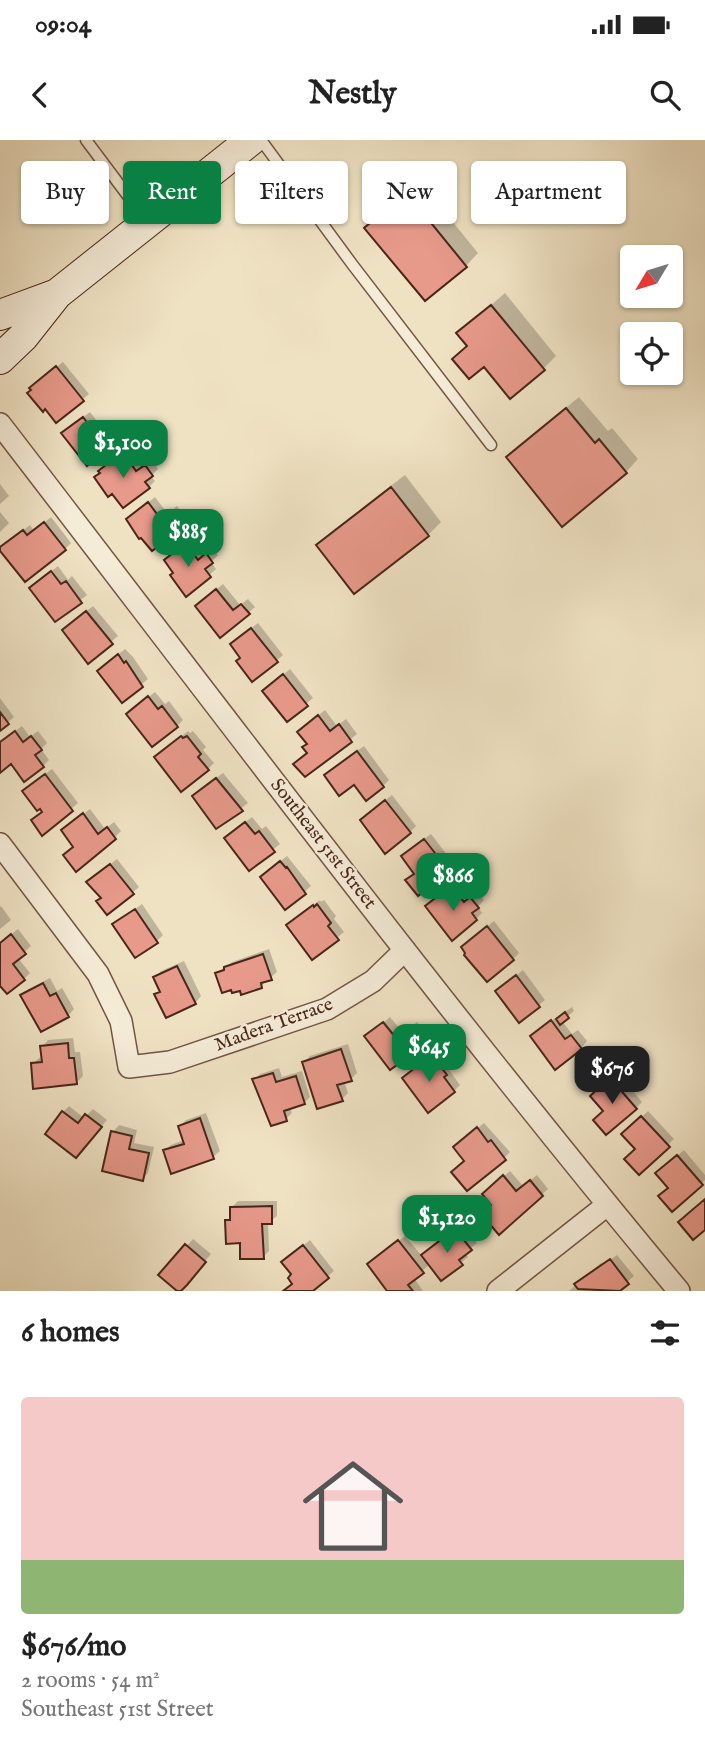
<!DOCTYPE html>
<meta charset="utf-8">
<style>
body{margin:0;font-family:"IM FELL English",serif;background:#f2f2f2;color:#222;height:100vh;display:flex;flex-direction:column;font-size:26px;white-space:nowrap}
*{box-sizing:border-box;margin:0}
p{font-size:23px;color:#767676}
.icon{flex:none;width:38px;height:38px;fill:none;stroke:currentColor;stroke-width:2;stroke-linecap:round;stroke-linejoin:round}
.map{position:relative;height:1151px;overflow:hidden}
.side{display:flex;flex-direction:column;background:#fff;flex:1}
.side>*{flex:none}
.guide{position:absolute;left:21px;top:21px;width:663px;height:63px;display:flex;gap:14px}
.needle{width:46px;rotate:232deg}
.buttons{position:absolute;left:620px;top:105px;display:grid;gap:14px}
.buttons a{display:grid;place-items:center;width:63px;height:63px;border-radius:7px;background:#fff;box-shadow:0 2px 5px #0004;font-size:35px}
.price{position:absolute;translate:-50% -60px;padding:0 16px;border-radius:14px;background:#0b8043;color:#fff;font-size:23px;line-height:46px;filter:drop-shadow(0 2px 4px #0008)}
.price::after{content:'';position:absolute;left:50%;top:42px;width:21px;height:16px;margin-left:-10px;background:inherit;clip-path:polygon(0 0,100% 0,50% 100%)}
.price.on{background:#222;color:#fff}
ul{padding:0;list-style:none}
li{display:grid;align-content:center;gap:14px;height:371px;padding:0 21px}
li+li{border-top:2px solid #e0e0e0}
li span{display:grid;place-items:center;height:217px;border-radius:7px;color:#555}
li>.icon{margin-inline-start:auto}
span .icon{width:126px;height:126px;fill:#fffc;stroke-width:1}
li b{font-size:30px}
h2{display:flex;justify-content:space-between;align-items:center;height:84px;padding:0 21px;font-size:30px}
.tag{padding:0 24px;border-radius:7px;background:#fff;box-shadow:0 2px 5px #0004;font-size:24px;line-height:63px}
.tag.on{background:#0b8043;color:#fff}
.status{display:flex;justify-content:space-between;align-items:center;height:49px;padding:0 35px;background:#fff;direction:ltr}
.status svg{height:19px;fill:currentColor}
header{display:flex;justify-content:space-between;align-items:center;height:91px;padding:0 21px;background:#fff;font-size:32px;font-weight:700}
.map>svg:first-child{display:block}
.shadow{fill:#0003}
.building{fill:#e7998a;stroke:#4a2619;stroke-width:2}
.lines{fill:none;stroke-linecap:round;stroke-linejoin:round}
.lane-casing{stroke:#735544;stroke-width:13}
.street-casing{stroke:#735544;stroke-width:24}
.secondary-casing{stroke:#4a2619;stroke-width:32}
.lane{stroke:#f5ecd8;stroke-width:10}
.street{stroke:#f5ecd8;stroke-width:21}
.secondary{stroke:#f5ecd8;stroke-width:30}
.labels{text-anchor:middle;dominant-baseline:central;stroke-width:5;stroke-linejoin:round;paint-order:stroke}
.street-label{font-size:19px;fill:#4a2619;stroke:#f5ecd8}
</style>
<div class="status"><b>09:04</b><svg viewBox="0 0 49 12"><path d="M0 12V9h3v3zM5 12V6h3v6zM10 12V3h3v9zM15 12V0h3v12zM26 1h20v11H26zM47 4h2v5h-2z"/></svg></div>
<header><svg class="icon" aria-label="back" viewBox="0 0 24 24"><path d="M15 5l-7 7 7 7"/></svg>Nestly<svg class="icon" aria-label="search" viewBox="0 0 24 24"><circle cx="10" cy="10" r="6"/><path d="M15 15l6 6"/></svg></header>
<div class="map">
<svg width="705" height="1151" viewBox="0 0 705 1151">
<rect width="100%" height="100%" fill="#efe2c3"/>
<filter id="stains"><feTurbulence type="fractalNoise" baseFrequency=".00286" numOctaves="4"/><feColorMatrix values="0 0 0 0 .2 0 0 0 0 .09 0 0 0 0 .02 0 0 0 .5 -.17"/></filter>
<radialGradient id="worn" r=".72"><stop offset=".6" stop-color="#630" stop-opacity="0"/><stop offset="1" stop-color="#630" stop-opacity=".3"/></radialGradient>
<path class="shadow" d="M422,40L432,52L430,54L478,113L466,126L366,88Z
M505,153L556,216L543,229L469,205L459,193Z
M63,222L89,254L82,260L37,242Z
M579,257L608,291L612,288L638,319L626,332L508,317Z
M90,272L113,302L87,324L70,287Z
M130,308L143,326L152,320L158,329L151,336L155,341L149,347L101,332L107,325Z
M405,335L441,382L428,395L354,452L318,405L331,392Z
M0,344L9,356L0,364Z
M155,357L167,373L177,366L188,380L182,386L135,373Z
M0,372L9,383L0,392Z
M51,377L71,403L65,409L7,403L30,385L34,391Z
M192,398L205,415L213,408L218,415L211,422L216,429L187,455L166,420Z
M58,426L68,440L72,436L87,455L56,479L38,442Z
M223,444L240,465L248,459L255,467L221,496L203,460Z
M93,466L118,496L88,521L70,484Z
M258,483L283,515L276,521L242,517L238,498Z
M125,509L133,517L148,539L122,561L105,525Z
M290,529L313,558L287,580L271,545Z
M155,552L165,564L169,561L183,580L177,586L134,568Z
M0,558L14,577L0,589Z
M325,570L337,586L346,579L357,594L319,626L309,613L305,586Z
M22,586L30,597L38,591L47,603L41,609L49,620L43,626L11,622L0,631V603Z
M188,591L190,593L193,591L206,607L203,610L214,623L208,629L163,611Z
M364,606L389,640L383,646L332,629Z
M52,629L78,663L71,669L33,680L43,671L30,645Z
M223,633L248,663L217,687L200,650Z
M392,655L416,686L410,692L368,674Z
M90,669L105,689L114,682L121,691L113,699L75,706L69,685Z
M252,677L262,689L266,686L280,704L249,729L232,692Z
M431,694L454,724L448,730L416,733L409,710Z
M287,716L311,746L285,768L268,731Z
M117,719L139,747L132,753L103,757L95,736Z
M458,741L471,758L477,752L484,760L478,767L482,773L476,779L434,760Z
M320,760L321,762L324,760L336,776L334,779L344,792L312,818L294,779Z
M142,764L163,795L157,801L115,784Z
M1,766L11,780L0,789V767Z
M494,781L519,813L513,819L469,801Z
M18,789L31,806L18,818L30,833L24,839L0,843V804Z
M269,809L277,832L261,846L241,848L217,833L232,822Z
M184,821L201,856L195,863L157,854L161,850L155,838L161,831Z
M523,830L545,860L520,881L497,851Z
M50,838L57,851L62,848L74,869L68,876L23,855L29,849Z
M572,867L574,871L562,881L572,894L578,890L587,901L581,908L538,890Z
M390,877L403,893L417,882L429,898L423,904L366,897Z
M73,898L75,912H80L83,936L77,942L33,924L39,918L43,917L42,907L48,900Z
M348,904L357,933L351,939L344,941L348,953L342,959L304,922L310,916Z
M436,912L437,915L440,912L452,927L449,930L460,945L454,951L410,932Z
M279,928L282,937L302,931L310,957L304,963L290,967L292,973L286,979L254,940L260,934Z
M618,933L642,962L636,968L605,971L598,950Z
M69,966L84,978L93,969L107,980L82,1009L63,972Z
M648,971L674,999L639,1032L637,1009L623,994Z
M206,973L220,1011L213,1017L165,1011L171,1005L184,1000L180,986L186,980Z
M484,983L510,1012L504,1018L466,1020L462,1001Z
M119,985L137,990L134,1003L154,1007L148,1033L142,1039L113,992Z
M684,1010L705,1035V1040L672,1070L670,1048L664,1027Z
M510,1031L523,1046L537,1035L548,1049L499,1093L481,1067L489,1059L490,1048Z
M238,1061H277V1076L268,1083L269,1111L263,1117L242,1102L227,1081L232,1076V1067Z
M462,1084L477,1103L465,1113L468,1117L441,1139L430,1124L414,1138L423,1151H388L369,1124L405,1096L422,1116Z
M193,1099L211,1114L185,1144L161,1135Z
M310,1100L334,1131L310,1151H285L294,1143L290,1116Z
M617,1115L634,1136L617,1151H569L601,1123L603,1125Z"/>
<path class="building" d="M409,51L421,65L418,67L467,127L425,161L364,88Z
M491,165L545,230L510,259L484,227L469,239L452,219L467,206L456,193Z
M56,226L84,261L56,283L45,269L43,272L27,253L31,250L29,248Z
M566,268L595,303L599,299L627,333L562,387L506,317Z
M83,277L108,310L87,326L61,293Z
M123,312L136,331L145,325L153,336L145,342L150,348L123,368L112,354L108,357L94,337L100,333L98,331Z
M391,347L429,396L354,454L316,405Z
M148,362L160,378L170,370L183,387L152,411L141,398L139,399L126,379Z
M44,382L66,410L25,442L0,411V407L23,390L27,395Z
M186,403L198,420L206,413L213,423L205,429L211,437L186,457L170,435L173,433L164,420Z
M51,431L61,444L66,441L82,463L55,482L29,448Z
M216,449L233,470L241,464L250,474L220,498L195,466Z
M86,471L113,504L88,524L62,490Z
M251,488L278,522L252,542L236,521L240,518L230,504Z
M118,514L124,523L126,521L143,547L122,563L97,531Z
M283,534L308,566L287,582L262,551Z
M148,556L158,569L162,566L178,587L152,607L126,574Z
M0,572L9,584L0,591Z
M318,575L330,591L339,584L352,602L305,637L293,624L307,613L302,607L307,604L297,592Z
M15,591L23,602L31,596L42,610L35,615L44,627L24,642L11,624L0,633V602Z
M181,596L183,598L187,596L201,614L198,617L209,630L181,652L154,617Z
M357,611L384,647L366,661L354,645L339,656L324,635Z
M45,634L73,671L42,696L31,680L42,672L40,669L37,671L22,651Z
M216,638L243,671L216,689L192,656Z
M385,660L411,693L385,714L360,680Z
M83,673L98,694L107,687L116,699L76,732L63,715L73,707L61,690Z
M245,682L255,694L259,691L275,712L249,731L224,698Z
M424,699L449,731L418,756L405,740L414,734L401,716Z
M280,721L286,728L287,727L306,754L285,770L260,737Z
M110,724L134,754L107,775L96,761L101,758L86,742Z
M451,746L464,762L470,757L479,768L472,773L477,780L452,801L425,766Z
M317,764L331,783L328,786L339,800L312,820L286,785L313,765L314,767Z
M135,769L158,803L135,818L112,784Z
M487,786L514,820L487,842L464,815L465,813L461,807Z
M11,794L26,814L13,824L25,840L7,854L0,846V803Z
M263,814L272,840L261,843L262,848L241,855L240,851L232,853L231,850L222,853L215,833L224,830V827Z
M177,826L196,864L166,878L154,854L160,852L153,837Z
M516,835L540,867L519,883L495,851Z
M43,843L50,856L56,853L69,877L41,892L20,855Z
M565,872L569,878L560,885L556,879Z
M551,880L565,899L571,895L582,909L555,930L530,896Z
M383,882L396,898L410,887L424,905L390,930L364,896Z
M68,903L69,918H74L77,944L33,949L31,923L42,922L40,906Z
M341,909L352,941L337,945L343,961L317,969L302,922Z
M429,917L430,919L433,917L447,935L444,937L455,952L428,973L402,938Z
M273,933L276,942L296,936L305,964L284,971L287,981L271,986L252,939Z
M610,938L637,969L606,995L593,980L603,971L590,956Z
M62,971L78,983L85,974L102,987L76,1018L45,994Z
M641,976L670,1007L639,1035L624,1019L635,1009L621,994Z
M200,978L214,1019L171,1034L163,1010L184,1004L178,986Z
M477,987L488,1002L491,1000L506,1020L467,1051L451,1032L464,1021L453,1007Z
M111,991L132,996L129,1009L149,1013L143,1041L102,1031Z
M677,1015L703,1045L672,1072L658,1056L668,1048L655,1033Z
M503,1035L516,1051L530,1040L543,1056L499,1095L482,1075L484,1073L479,1067L485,1062L489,1067L491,1065L482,1054Z
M705,1059V1090L693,1100L678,1082Z
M272,1066V1084H262L264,1119H240V1103L226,1104L225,1080H230V1067Z
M455,1089L472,1110L459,1120L463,1125L441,1141L421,1115Z
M398,1100L424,1133L408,1145L413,1151H387L367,1124Z
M185,1104L206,1122L187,1145L181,1151H177L158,1135Z
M303,1105L329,1138L313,1151H283L292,1144L288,1138L291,1134L281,1122Z
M610,1119L629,1144L620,1151L578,1149L574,1144Z"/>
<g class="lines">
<g class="lane-casing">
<path id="lane" d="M86,0L146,80
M261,0L352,124L491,305"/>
</g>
<g class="street-casing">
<path id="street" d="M0,284C224,575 444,869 679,1151
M0,704L98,834L121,881L129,927L170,922L327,869L373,841L405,810
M498,1151L607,1065"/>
</g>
<g class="secondary-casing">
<path id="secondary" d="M0,175L57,154
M0,219L23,197L57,154L251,0"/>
</g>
<use href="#lane" class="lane"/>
<use href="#street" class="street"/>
<use href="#secondary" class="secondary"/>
</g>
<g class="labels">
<g class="street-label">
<text transform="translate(323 704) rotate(52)">Southeast 51st Street</text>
<text transform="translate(274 885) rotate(-20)">Madera Terrace</text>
</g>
</g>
<rect width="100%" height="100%" filter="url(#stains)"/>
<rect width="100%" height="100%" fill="url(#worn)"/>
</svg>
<div class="buttons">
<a><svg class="needle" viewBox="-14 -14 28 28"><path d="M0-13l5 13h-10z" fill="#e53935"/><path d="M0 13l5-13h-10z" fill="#767676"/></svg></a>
<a><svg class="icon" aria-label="locate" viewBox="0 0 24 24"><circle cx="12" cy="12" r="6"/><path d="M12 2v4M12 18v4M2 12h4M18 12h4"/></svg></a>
</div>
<b class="price" style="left:123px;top:340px">$1,100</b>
<b class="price" style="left:188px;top:429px">$885</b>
<b class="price" style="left:453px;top:773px">$866</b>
<b class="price" style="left:429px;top:944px">$645</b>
<b class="price on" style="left:612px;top:966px">$676</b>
<b class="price" style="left:447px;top:1115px">$1,120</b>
<div class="guide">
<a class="tag">Buy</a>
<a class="tag on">Rent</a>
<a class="tag">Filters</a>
<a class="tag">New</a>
<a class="tag">Apartment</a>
</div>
</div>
<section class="side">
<h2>6 homes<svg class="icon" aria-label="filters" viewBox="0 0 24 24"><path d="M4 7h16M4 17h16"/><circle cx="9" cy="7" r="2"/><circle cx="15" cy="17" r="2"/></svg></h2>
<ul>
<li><span style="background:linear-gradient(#f6c9c9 75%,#8fb573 0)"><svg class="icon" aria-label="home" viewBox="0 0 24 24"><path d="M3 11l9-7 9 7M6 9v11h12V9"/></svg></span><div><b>$676/mo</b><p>2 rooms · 54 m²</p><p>Southeast 51st Street</p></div></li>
</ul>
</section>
